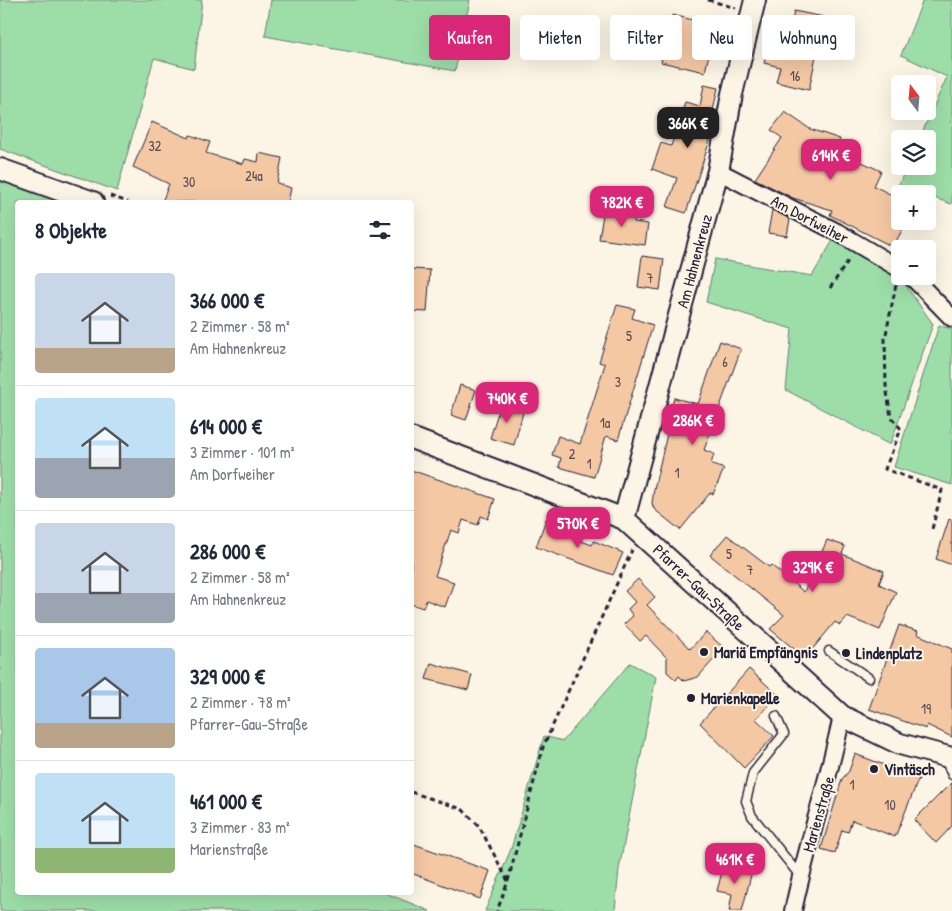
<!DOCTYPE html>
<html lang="de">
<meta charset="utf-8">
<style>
body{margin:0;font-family:"Patrick Hand",sans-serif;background:#f6f6f7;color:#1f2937;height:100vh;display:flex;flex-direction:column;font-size:19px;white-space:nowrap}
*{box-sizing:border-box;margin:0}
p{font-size:16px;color:#747a83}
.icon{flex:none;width:28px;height:28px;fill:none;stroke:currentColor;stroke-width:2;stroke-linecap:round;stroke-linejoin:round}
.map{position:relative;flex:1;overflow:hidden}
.side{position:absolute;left:15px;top:200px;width:399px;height:695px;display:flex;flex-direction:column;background:#fff;border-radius:5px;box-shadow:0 5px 20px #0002}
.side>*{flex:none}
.banner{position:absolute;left:429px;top:15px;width:448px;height:45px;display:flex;gap:10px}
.needle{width:32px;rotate:344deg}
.tools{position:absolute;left:891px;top:75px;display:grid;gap:10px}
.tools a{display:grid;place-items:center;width:45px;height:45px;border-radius:5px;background:#fff;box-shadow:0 5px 20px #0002;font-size:25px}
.price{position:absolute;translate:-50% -42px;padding:0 11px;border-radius:10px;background:#db2777;color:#fff;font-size:16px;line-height:32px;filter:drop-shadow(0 1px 2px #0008)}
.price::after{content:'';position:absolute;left:50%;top:30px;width:15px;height:11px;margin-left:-8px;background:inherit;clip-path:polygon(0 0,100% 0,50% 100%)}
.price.selected{background:#222;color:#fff}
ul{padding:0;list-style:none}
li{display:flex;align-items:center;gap:15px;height:125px;padding:0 20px}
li+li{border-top:1px solid #e0e1e3}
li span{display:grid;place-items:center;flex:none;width:140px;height:100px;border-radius:5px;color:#555}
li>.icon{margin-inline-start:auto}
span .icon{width:60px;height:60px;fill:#fffc;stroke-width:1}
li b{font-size:21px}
h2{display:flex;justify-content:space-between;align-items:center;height:60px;padding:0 20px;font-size:21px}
.pill{padding:0 18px;border-radius:5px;background:#fff;box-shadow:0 5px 20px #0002;font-size:18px;line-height:45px}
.pill.selected{background:#db2777;color:#fff}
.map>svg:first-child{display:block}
.green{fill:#9ddea8;stroke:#608072}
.building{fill:#f5c8a4;stroke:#22223b}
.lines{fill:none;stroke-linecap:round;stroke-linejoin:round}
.service-casing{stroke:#22223b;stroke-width:11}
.minor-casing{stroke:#22223b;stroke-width:20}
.tertiary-casing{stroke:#22223b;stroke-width:24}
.path{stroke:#22223b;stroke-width:3;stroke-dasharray:5 4;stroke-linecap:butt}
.service{stroke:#fcf5e5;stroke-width:8}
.minor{stroke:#fcf5e5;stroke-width:16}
.tertiary{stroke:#fcf5e5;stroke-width:20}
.poi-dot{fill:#22223b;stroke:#fcf5e5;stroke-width:2}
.labels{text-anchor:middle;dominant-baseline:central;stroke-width:4;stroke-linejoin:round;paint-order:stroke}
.number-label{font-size:14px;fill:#574c55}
.street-label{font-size:16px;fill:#22223b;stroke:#fcf5e5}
.poi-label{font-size:16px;font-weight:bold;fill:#22223b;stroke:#fcf5e5;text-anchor:start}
</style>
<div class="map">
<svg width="952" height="911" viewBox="0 0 952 911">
<rect width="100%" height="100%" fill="#fcf5e5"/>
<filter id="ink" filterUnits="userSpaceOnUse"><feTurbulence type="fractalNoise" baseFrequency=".02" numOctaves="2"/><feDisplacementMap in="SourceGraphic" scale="10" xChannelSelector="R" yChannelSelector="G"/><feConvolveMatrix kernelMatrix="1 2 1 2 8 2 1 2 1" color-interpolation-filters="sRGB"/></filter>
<g filter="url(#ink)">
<path class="green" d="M0,0H202L194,69L154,58L117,191L0,149Z
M271,0H470L455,71L265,36Z
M923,0H952V204L928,196V194L898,186L907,166H928V139H919L947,77L901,55Z
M0,180L67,202H18V892H383L430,911H0Z
M835,237L898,275L933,324L890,445L786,390L792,329L706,302L715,259L812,276Z
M939,325L952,329V485L894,467Z
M630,663L656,677L619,869L615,911H485L511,849L544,736L563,741Z"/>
<path class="building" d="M794,11L824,17L809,90L776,82L780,67L764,63L769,45L778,47L779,39L788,40Z
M672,15L735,30L731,46L712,41L705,72L661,62Z
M704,85L718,88L713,110L717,111L714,128L686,213L667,207L677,178L652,169L661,143L671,146L685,102L700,106Z
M785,112L810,129L840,139L837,150L881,171L874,186L900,199V221H907L893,247L830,215L832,210L793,198L755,179L782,138L771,130Z
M152,122L189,138L190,135L210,142L206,153L243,164L245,159L258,162L259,153L282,158L277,183L291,188L288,202H162L169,184L133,167Z
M604,208L636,213L634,222L648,224L645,245L599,239Z
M772,210L790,219L787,236L768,233Z
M642,256L664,259L660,290L638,287Z
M411,269L430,270L427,312L411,311Z
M617,305L635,309L632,318L653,325L618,440L606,436L594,477L559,467L561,458L552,455L558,436L580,444L605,364L599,362Z
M720,341L741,349L704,450L714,454L711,464L724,469L713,494L710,493L680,530L654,509L652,503L654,489L672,413H670L674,398L698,404Z
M460,385L476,390L466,420L451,415Z
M501,403L524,409L514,445L490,438Z
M411,470L495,499L488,519L481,516L478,525L463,520L459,533L451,530L435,576L454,582L445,607L426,600L423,608L411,604Z
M546,519L566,526L563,534L592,545L594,541L623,553L613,575L536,547Z
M949,519L952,520V565L936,559Z
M727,535L769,567L771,565L804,592L827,540L845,546L842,554L884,571L879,584L896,592L880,630L847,617L840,625L835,622L805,658L770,629L784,615L710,555Z
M638,579L655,597L647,605L690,649L706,632L724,648L698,677L684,681L679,676L676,680L667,672V658L646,636L640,641L624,624L633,616L628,609L635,602L625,591Z
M899,625L918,631L917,634L952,649V737L927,725L926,729L869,709Z
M431,663L472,675L468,690L426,679Z
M749,669L778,695L756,719L774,736L744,768L700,723Z
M855,754L919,778L895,837L852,820L848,832L842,830L835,853L821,849L842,779L849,771Z
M952,782V826L936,843L914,820Z
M411,843L490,871L480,899L411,873Z
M724,864L752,871L742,911H729L732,894L717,891Z"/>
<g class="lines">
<g class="service-casing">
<path id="service" d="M829,651L869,678
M776,716L784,734L753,773L746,801L752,816L800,876
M945,759L952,775"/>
</g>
<g class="minor-casing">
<path id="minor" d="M718,171L837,232L900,269
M911,276L952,318
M793,911C807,845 828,782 842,716"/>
</g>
<g class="tertiary-casing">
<path id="tertiary" d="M0,169L93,202
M411,438L624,519L842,716L900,744L952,758
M624,519L718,171L732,94L755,0"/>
</g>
<path class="path" d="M708,0L736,8
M110,196L128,202
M896,285L885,339L886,386L891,417L901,429L885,469L942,490L932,529
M830,288L850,258
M411,792L462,809L479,826L508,881L497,911
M508,881L543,747L632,550"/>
<use href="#service" class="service"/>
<use href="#minor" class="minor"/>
<use href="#tertiary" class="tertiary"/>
</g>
</g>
<g class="poi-dot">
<circle cx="704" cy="652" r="5"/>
<circle cx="846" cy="653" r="5"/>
<circle cx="691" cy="698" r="5"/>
<circle cx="874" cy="769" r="5"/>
</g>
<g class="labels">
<g class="number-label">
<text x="795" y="75">16</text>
<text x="155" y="145">32</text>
<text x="254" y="175">24a</text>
<text x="189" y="181">30</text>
<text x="650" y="277">7</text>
<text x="629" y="335">5</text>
<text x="725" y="361">6</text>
<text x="618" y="381">3</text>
<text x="605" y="422">1a</text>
<text x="572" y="453">2</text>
<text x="589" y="463">1</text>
<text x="677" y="472">1</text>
<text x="729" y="553">5</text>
<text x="750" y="569">7</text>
<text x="926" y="708">19</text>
<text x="852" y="784">1</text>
<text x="890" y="804">10</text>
</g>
<g class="street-label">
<text transform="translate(810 219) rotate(28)">Am Dorfweiher</text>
<text transform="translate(694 261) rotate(-75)">Am Hahnenkreuz</text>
<text transform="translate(699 587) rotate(43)">Pfarrer-Gau-Straße</text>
<text transform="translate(818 814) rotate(-74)">Marienstraße</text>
</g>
<g class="poi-label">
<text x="714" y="652">Mariä Empfängnis</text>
<text x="856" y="653">Lindenplatz</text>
<text x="701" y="698">Marienkapelle</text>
<text x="884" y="769">Vintäsch</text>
</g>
</g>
</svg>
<div class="tools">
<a><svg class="needle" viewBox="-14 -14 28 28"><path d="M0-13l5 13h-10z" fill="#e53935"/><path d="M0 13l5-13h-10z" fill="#747a83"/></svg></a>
<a><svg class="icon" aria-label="layers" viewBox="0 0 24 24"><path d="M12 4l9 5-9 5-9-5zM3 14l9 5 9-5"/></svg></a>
<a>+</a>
<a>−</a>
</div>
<b class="price selected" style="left:688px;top:149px">366K €</b>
<b class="price" style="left:831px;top:181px">614K €</b>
<b class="price" style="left:622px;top:228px">782K €</b>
<b class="price" style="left:507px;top:424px">740K €</b>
<b class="price" style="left:693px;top:446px">286K €</b>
<b class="price" style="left:578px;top:549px">570K €</b>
<b class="price" style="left:813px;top:593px">329K €</b>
<b class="price" style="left:735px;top:885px">461K €</b>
<div class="banner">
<a class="pill selected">Kaufen</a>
<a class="pill">Mieten</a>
<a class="pill">Filter</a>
<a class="pill">Neu</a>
<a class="pill">Wohnung</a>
</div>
<section class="side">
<h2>8 Objekte<svg class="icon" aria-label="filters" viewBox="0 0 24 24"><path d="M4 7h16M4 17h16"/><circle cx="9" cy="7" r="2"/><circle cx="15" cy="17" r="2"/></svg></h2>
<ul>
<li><span style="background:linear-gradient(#c9d6e8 75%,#b9a48a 0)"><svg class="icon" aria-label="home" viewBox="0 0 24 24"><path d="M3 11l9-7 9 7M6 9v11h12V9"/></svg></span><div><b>366 000 €</b><p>2 Zimmer · 58 m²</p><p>Am Hahnenkreuz</p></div></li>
<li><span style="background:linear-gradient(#bfe0f5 60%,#9aa5b1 0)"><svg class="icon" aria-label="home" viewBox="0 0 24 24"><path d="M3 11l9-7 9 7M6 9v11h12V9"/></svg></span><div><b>614 000 €</b><p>3 Zimmer · 101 m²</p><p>Am Dorfweiher</p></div></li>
<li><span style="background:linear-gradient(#c9d6e8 70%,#9aa5b1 0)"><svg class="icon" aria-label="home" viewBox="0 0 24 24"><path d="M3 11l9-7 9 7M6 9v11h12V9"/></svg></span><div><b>286 000 €</b><p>2 Zimmer · 58 m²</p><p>Am Hahnenkreuz</p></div></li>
<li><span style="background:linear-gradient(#a9c7e8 75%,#b9a48a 0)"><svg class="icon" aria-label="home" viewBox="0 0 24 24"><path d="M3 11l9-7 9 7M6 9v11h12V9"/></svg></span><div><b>329 000 €</b><p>2 Zimmer · 78 m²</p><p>Pfarrer-Gau-Straße</p></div></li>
<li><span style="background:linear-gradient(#bfe0f5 75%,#8fb573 0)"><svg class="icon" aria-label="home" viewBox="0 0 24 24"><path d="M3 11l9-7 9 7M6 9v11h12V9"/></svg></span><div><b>461 000 €</b><p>3 Zimmer · 83 m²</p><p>Marienstraße</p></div></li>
</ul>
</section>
</div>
